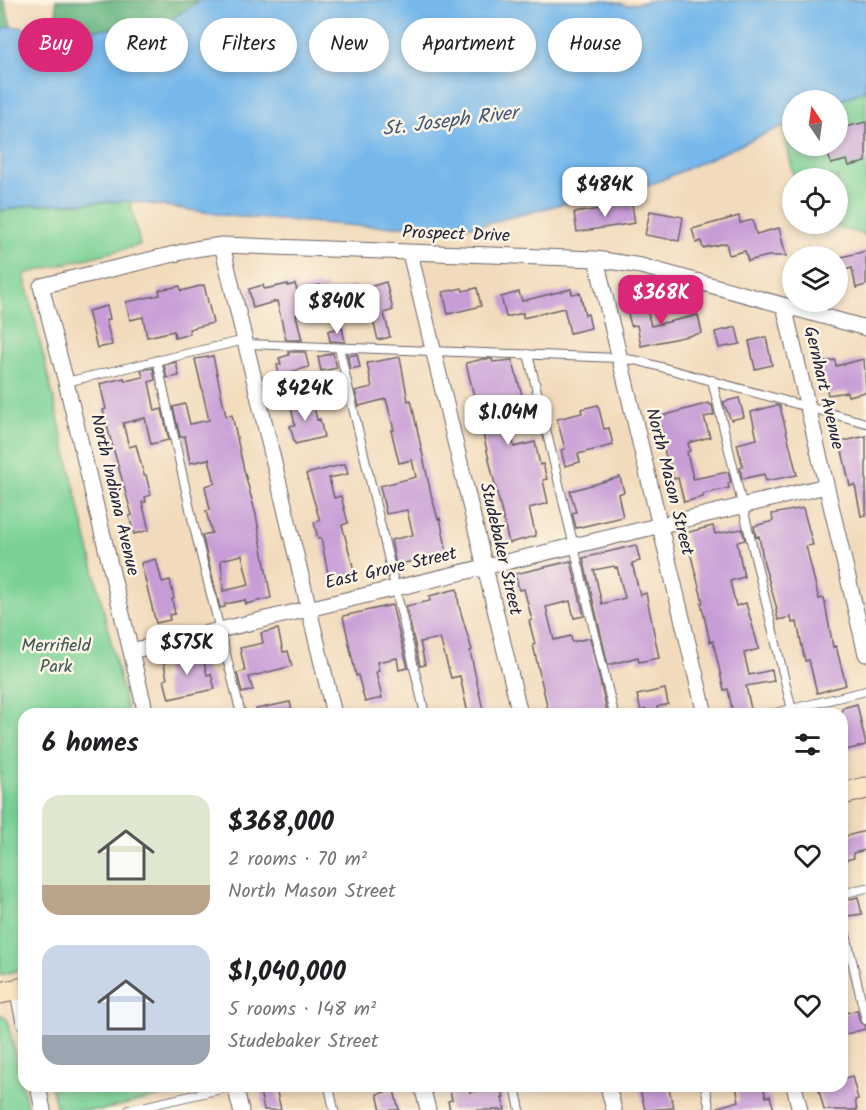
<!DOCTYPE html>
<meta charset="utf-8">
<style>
body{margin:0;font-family:Kalam,sans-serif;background:#f6f6f6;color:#202124;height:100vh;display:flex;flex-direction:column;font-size:22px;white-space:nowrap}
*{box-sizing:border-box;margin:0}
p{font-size:20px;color:#757577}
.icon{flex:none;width:33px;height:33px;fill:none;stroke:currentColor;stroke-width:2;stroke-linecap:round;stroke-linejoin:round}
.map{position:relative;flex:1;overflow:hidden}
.panel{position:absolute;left:18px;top:708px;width:830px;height:384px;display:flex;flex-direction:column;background:#fff;border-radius:18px;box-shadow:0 3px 9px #0003}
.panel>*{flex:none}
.top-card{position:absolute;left:18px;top:18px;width:831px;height:54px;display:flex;gap:12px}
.needle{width:39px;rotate:347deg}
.controls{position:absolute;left:782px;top:90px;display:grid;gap:12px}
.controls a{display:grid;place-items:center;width:66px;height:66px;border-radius:50%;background:#fff;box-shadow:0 3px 9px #0003;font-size:30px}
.price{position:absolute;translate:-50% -51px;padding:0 14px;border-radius:12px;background:#fff;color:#222;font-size:20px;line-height:39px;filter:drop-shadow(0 2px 3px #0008)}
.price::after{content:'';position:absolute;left:50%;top:36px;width:18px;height:14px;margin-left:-9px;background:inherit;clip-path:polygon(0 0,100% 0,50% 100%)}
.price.on{background:#db2777;color:#fff}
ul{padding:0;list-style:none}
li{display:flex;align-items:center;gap:18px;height:150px;padding:0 24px}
li span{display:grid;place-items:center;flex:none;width:168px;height:120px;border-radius:18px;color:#555}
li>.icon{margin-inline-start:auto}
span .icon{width:72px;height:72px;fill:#fffc;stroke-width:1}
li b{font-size:26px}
h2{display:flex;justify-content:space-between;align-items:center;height:72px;padding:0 24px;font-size:26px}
.chip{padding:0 21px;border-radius:27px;background:#fff;box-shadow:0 3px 9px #0003;font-size:21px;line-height:54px}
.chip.on{background:#db2777;color:#fff}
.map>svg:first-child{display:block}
.green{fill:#79d196;stroke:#4e7a68;stroke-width:1.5}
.forest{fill:#62b37f;stroke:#426a5d;stroke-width:1.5}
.water{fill:#76b8eb;stroke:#4c6d93;stroke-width:1.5}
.building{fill:#c79cd7;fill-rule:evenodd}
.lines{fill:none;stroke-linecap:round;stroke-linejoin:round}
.lane-casing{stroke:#6b6368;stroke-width:10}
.street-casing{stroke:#6b6368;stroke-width:17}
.secondary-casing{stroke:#6b6368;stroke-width:23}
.lane{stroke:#fff;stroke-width:8}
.street{stroke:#fff;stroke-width:15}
.secondary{stroke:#fbe6c4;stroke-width:21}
.labels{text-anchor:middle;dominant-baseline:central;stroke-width:5;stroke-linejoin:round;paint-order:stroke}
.street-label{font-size:18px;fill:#22223b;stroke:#fcf5e5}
.park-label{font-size:18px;fill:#3c5756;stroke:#fcf5e5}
.water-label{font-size:20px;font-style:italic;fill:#3f5679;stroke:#fcf5e5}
</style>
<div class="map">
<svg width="866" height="1110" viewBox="0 0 866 1110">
<rect width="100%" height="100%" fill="#fcf5e5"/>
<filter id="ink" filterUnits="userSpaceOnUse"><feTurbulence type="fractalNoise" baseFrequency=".0167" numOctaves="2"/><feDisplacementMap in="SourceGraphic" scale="12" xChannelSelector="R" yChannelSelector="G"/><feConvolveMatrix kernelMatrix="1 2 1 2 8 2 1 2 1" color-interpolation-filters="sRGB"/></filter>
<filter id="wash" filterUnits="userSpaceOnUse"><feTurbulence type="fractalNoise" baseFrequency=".008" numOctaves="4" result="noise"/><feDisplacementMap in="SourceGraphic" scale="24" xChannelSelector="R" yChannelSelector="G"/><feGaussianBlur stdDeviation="1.35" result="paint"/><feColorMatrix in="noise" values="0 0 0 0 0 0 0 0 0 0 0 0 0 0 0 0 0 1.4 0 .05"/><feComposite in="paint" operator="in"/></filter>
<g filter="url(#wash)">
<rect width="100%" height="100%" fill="#f2dbbc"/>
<path class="green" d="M866,89V235L825,224H837V178H794L783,126L792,122V146H837V102Z
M130,201L140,245L24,274L128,714H24V969L0,975V211L31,205Z
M0,1014L7,1019L28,1110H0Z
M51,1086H203L102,1110H57Z"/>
<path class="forest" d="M0,0H4L11,26L0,30Z
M56,0H200L165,24L58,33Z"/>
<path class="water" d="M200,0H607L628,5L653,0H866V89L837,102V100H792V122L614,201L565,203L478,226H360L231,216L130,201L31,205L0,211V30L11,26L58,33L165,24Z"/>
<g id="blocks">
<path class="building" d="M866,122V162L849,166L847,160L831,164L826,146H837V129Z
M632,204L635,223L577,232L574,213Z
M650,211L683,217L679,241L645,235Z
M739,216L740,223L753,220L756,234L779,228L786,256H768L748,261L745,251L729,255L726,243L703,248L701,241L696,243L692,229Z
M866,251V285L856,288L852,268L837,272V258Z
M386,282L393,310L384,313L390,337L378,340L371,311L361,314L358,302L322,310L321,308L296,315L302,340H286L277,301L253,308L249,289L263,285L264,289L288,284V286L295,284L297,290L320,285V287L326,285L327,292L355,286L356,291Z
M204,285L213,323L189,329L190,334L175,338L174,331L147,337L143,317L130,320L126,302L160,295L159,290L180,286L181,291Z
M462,288L463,291L477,288L481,306L448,314L443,292Z
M571,289L572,294L580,293L585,315L588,314L591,328L570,333L564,308L523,318V313L506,317L501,297L519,292L522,301Z
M645,301L651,326L698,315L702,333L641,346L637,325L631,326L626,305Z
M107,306L110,319L106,320L112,345L97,348L88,311Z
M342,327L345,342L330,341L328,331Z
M736,327L740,344L719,348L715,332Z
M766,337L772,365L755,369L749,341Z
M288,352H305L309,367L279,375L277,365L281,364L279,358L289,355Z
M333,353L337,368L321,371L318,357Z
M347,354L349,356L357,354L360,367L350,369Z
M213,356L226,416L232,415L244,470L256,515L271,598L246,604L245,600L225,604V607L220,608L202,535L212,533L206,511L210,510L205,486L215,483L209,459L190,463L185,436L180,437L173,407L185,404L190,424L209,420L195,359ZM242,555L249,585L223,591L221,560Z
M400,357L408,401L411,400L431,494L438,519L440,518L448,557L423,563L422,559L396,565L391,540L413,535L407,510L386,514L380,486L416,477L412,460L399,463L391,430H394L386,399L359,406L355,391L372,387L367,363Z
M483,359H492L493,362L512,360L527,412L508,416L514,447L535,442L540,465L543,464L547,479L543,480L548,503L529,508L536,536L509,543L466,363Z
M864,359L866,392L848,396L847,392L828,395L824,377L818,378L815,364L835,360L836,366Z
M176,362L179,376L167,378L164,365Z
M153,368L155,380L149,382L155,411L162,409L169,440L151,444L145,418L123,423L129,447L136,445L144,475H146L151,495L145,497L146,502H142L149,530L134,534L129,516L132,515L108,430L103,410L106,409L100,384L124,378L125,381L143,377L141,370Z
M341,389L344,401L334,403L331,391Z
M312,398L317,420L320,419L324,437L295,444L290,426L295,425L290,403Z
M739,398L744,417L731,420L723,402Z
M709,403L710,405H712L714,415L704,417L710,437L688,443L690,451L687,452L693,479L728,472L731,482L728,483L729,488L703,494V497L684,502L678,478L674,479L668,457H666L662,442L664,441L658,417Z
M598,405L604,429L609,428L613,445L578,454L580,462L565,466L561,450L565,449L557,419L582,413L581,409Z
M777,405L780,406L797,475L766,481L764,474L742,479L740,468L743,467L737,444L757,439L751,412Z
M866,436V515L861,516L855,485L850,486L840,442Z
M345,464L348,474L329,478L334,498L341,496L348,523L342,525L356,578L330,584L321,538L318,539L314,522L320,521L306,474Z
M620,477L624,492L618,494L623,517L576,528L572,513L576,512L570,491Z
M803,508L813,545L806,546L819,599L824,598L833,647L836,646L846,685L817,693L809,660L805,661L797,622L792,623L791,617L778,620L776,610L777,609L764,564L759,536L756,537L754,526L773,521L772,514Z
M713,526L715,534L742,529L745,540L737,542L744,577L730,581L736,606L746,603L759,649L744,653L749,675L772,670L774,681L746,686L751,709L733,714L728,689L724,690L713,641L710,642L701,603L703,602L685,533Z
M636,545L640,561L632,563L640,595L646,593L659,658L639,662L638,657L608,665L583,558ZM614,566L615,568L617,567L625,598L602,604L594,570Z
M156,559L162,582L170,580L174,598L172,599L175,614L169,615L170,620L156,623L141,563Z
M571,561L584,616L574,618L570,601L546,607L554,640L571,636L572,642L590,638L607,711L593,714H549L533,645L535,644L529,621L532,620L524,589L519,590L515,574Z
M457,589L459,606L472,650L470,651L484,714H468L460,676L451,678L440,638L420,642L425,665L420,666L406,606L430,601L429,596Z
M392,605L408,668L399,670L397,658L377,662L379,671L376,672L382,698L365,702L358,675L356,676L343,616Z
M278,629L283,652L288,651L292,666L249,677L253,690L242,693L237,673L245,671L240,648L263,643L261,633Z
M202,654L207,675L211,674L215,689L169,699L164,680L167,679L163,659L180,655L181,659Z
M665,689L668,704L657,707L659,714H647L646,709L641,711L637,695Z
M290,702L293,714H257L256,709Z
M857,704L866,745L842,751V708Z
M866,831V850L853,853L854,858L842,861V837Z
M858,897L862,914L848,916L844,912L842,901Z
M857,1010L860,1022L866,1026V1029L842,1035V1014Z
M852,1076L858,1099L855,1100L857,1110H824L818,1086H842V1079Z
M449,1086H469L470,1092L501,1086L504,1098H502L505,1110H450L448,1101L452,1100Z
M639,1086H668L674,1108L645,1110Z
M736,1086H763L766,1097L770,1096L774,1110H718V1107L739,1101Z
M276,1088L281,1110H264L260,1091Z
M394,1090L399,1110H381L377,1094Z"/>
</g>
</g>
<g filter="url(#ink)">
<use href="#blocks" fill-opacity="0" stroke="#6b6368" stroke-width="1.5"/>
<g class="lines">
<g class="lane-casing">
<path id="lane" d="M245,344L619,358L639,361L866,423
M339,348L425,714
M528,354L614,714
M157,360L194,527L241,714
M712,380L793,714
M66,382L245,340
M771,714L866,691
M842,894L866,888
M842,918L866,1020
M329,1086L334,1110
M515,1086L520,1110
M705,1086L710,1110
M129,1110L234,1086"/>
</g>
<g class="street-casing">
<path id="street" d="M222,245L334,714
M410,253L520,714
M596,259L705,714
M784,306L866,654
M131,651L826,486
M146,714L66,382L41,286L195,249L222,245L596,259L641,266L866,328
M17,989L24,1022
M38,1086L43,1110
M235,1086L241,1110
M422,1086L428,1110
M608,1086L614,1110
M794,1086L800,1110"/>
</g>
<g class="secondary-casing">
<path id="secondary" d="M842,794L866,788
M0,993L24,988"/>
</g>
<use href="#lane" class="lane"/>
<use href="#street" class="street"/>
<use href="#secondary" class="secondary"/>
</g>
</g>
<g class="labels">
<g class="street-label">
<text transform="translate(456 235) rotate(2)">Prospect Drive</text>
<text transform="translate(823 388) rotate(77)">Gernhart Avenue</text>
<text transform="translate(669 482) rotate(76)">North Mason Street</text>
<text transform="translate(114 495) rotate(77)">North Indiana Avenue</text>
<text transform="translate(500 549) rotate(77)">Studebaker Street</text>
<text transform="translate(391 569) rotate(-13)">East Grove Street</text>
</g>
<g class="park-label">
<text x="56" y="646">Merrifield<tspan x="56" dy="21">Park</tspan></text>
</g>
<g class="water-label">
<text transform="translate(450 122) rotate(-7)">St. Joseph River</text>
</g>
</g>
</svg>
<div class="controls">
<a><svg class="needle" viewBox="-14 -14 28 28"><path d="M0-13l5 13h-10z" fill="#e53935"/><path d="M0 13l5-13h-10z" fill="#757577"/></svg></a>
<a><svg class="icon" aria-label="locate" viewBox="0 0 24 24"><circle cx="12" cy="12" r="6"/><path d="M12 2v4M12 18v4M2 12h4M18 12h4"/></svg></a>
<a><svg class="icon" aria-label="layers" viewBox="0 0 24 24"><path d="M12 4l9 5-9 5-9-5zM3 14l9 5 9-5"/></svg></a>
</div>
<b class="price" style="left:605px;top:218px">$484K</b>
<b class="price on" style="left:661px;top:326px">$368K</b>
<b class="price" style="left:337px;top:335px">$840K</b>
<b class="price" style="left:305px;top:422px">$424K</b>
<b class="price" style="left:508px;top:446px">$1.04M</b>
<b class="price" style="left:187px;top:676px">$575K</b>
<div class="top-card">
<a class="chip on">Buy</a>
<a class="chip">Rent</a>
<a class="chip">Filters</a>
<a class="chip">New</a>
<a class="chip">Apartment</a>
<a class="chip">House</a>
</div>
<section class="panel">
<h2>6 homes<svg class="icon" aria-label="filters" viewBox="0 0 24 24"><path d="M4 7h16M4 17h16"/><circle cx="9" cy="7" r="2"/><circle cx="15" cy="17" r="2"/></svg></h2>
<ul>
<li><span style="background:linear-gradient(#dfe7d0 75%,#b9a48a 0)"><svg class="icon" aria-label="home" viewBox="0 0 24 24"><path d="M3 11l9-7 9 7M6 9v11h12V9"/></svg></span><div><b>$368,000</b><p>2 rooms · 70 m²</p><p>North Mason Street</p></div><svg class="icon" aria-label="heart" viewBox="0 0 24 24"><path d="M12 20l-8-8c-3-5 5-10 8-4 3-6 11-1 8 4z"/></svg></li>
<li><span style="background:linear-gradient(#c9d6e8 75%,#9aa5b1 0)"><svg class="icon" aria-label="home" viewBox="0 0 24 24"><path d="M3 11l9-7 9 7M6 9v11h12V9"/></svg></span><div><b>$1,040,000</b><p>5 rooms · 148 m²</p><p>Studebaker Street</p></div><svg class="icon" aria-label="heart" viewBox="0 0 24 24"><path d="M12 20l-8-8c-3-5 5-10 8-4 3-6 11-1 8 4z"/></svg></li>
</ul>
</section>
</div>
